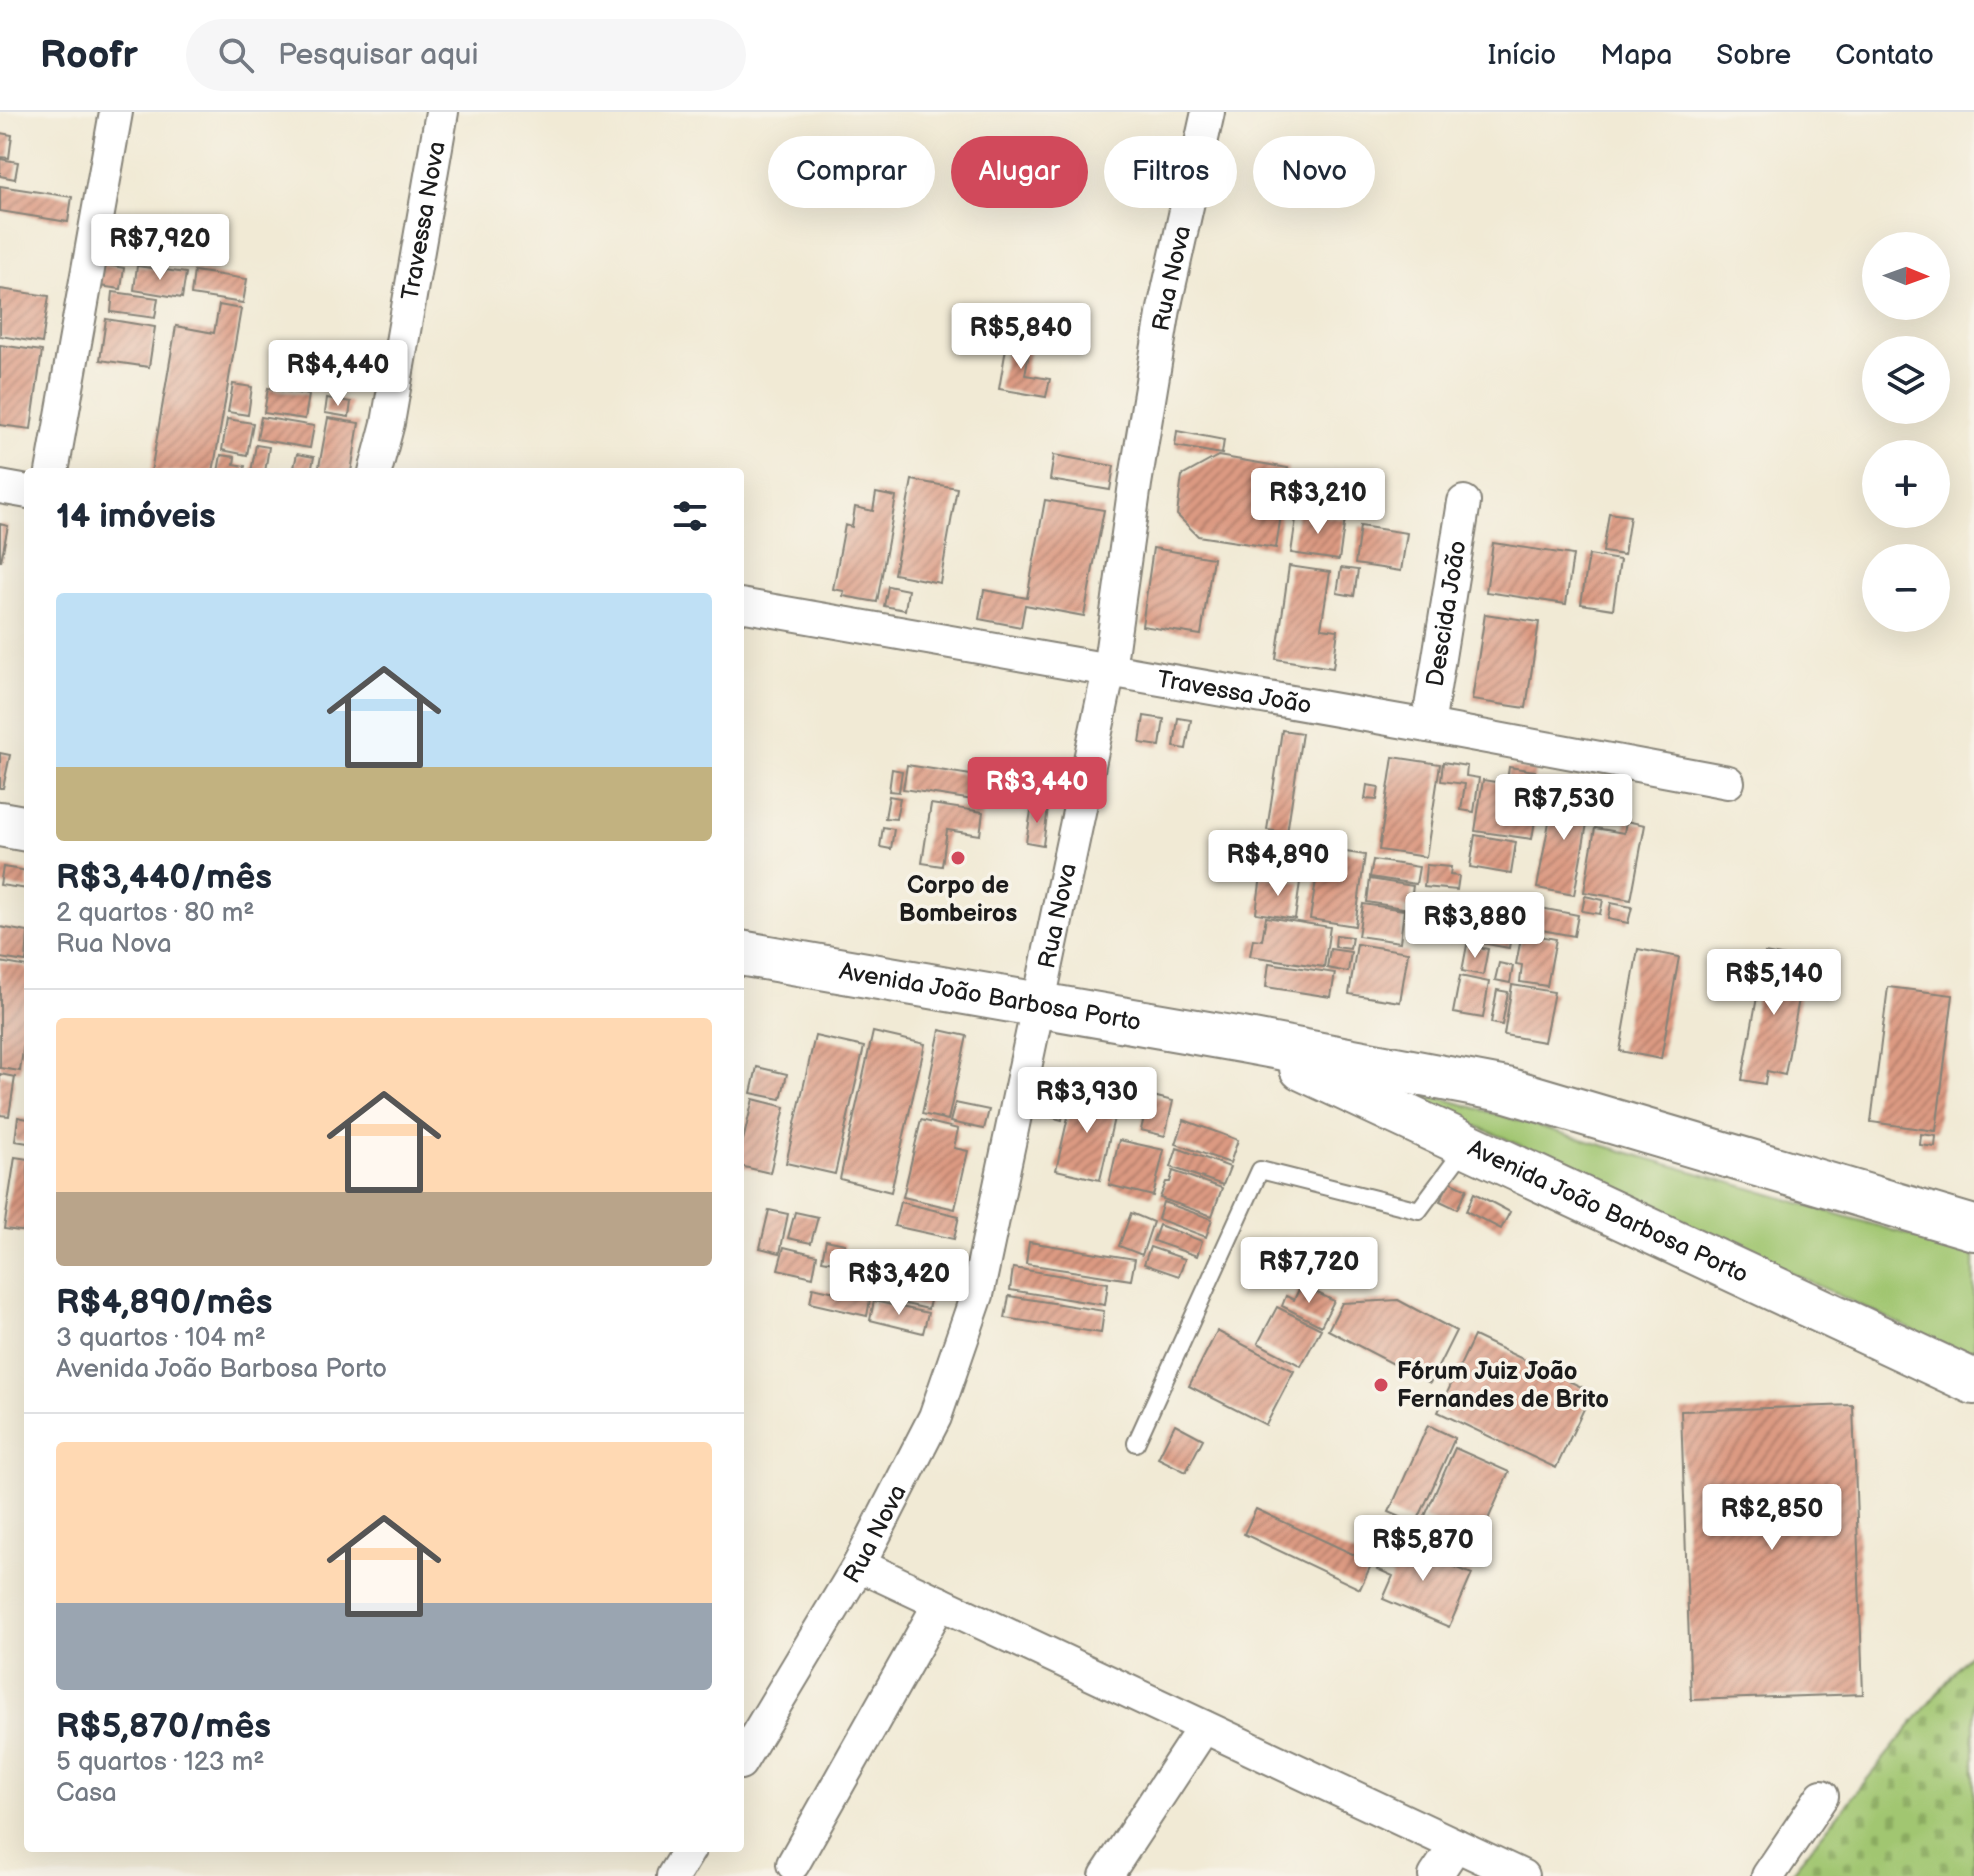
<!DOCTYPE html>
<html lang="pt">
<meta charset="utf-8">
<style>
body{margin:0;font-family:"Balsamiq Sans",sans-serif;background:#f6f6f7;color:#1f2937;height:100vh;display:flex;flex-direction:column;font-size:30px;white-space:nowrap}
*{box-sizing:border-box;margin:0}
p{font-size:26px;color:#747a83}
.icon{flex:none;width:44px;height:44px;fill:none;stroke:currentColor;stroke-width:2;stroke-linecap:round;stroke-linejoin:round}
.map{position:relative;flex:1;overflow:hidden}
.details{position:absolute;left:24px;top:356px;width:720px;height:1384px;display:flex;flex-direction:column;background:#fff;border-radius:8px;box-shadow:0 8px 32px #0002}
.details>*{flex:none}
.hud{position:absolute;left:768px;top:24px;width:760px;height:72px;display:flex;gap:16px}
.needle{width:52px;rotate:91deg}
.buttons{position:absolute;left:1862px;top:120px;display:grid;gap:16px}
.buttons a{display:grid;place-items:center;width:88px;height:88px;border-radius:50%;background:#fff;box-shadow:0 8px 32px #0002;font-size:40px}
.price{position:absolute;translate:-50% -68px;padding:0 18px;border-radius:8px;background:#fff;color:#222;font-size:26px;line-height:52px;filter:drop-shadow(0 2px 4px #0008)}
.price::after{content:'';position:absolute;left:50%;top:48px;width:24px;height:18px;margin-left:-12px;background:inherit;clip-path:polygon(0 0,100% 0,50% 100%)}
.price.selected{background:#d1495b;color:#fff}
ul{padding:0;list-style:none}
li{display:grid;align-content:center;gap:16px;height:424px;padding:0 32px}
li+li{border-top:2px solid #e0e1e3}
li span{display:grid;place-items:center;height:248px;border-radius:8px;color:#555}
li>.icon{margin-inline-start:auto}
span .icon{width:144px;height:144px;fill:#fffc;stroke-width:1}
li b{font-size:34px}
h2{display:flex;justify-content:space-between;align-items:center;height:96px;padding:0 32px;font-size:34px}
.chip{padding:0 28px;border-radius:36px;background:#fff;box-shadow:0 8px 32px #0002;font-size:28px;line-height:72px}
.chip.selected{background:#d1495b;color:#fff}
header{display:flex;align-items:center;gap:48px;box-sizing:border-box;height:112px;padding:0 40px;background:#fff;border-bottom:2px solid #e0e1e3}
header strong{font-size:38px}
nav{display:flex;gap:44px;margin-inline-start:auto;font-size:28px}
.search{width:560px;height:72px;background:#f6f6f7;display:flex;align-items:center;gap:20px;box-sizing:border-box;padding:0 28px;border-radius:44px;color:#747a83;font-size:30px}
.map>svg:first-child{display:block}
.cemetery{fill:url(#cemetery-stones);stroke:#5e7146;stroke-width:2}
.green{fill:#a1c671;stroke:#5e7146;stroke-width:2}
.building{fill:url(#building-hatch)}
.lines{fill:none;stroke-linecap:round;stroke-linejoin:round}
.service-casing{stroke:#868378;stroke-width:20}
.minor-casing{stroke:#868378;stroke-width:36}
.primary-casing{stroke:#868378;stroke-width:48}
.service{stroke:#fff;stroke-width:16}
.minor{stroke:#fff;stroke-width:32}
.primary{stroke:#fff;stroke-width:44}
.poi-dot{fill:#d1495b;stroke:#f7f3e8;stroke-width:3}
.labels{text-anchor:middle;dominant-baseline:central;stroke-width:7;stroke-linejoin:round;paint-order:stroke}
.street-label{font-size:24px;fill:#1c1c1c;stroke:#f7f3e8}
.poi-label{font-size:24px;font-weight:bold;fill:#1c1c1c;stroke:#f7f3e8}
</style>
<header>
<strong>Roofr</strong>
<div class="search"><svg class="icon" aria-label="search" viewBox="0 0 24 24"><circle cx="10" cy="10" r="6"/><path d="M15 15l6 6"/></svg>Pesquisar aqui</div>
<nav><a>Início</a><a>Mapa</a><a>Sobre</a><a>Contato</a></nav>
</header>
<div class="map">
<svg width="1974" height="1764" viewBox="0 0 1974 1764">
<defs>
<pattern id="cemetery-stones" width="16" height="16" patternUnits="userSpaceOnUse" patternTransform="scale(2)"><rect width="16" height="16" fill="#a1c671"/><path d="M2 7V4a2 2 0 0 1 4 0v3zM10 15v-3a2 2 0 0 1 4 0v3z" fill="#8aaa61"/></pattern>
<pattern id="building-hatch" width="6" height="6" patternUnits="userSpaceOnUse" patternTransform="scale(2)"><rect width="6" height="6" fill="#dc9a82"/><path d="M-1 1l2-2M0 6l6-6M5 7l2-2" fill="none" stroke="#b27d6a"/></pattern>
</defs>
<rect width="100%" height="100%" fill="#f7f3e8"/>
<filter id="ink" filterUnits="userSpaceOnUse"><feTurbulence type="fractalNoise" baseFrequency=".0125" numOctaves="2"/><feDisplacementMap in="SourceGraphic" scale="16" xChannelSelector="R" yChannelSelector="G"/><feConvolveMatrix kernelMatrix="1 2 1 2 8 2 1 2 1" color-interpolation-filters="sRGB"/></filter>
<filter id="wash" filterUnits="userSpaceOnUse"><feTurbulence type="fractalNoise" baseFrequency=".006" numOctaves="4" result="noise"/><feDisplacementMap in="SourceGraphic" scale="32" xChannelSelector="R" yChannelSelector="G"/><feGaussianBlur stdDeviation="1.8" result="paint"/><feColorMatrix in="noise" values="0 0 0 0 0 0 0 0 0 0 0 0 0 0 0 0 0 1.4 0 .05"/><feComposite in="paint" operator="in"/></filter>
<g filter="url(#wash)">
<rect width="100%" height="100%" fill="#f1ead5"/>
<path class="cemetery" d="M1974,1536V1764H1788Z"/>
<path class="green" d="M1343,957L1974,1142V1247L1504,1026Z"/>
<g id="blocks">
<path class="building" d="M0,21L12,23L9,46L0,45Z
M0,47L18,50L15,67L0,64Z
M0,74L72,85L68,110L0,99Z
M102,152L124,156L121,177L99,174Z
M137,154L186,161L182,186L134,178Z
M194,159L247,167L243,191L191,183Z
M0,177L49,184L42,231L0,224Z
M113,180L158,186L155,206L111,200Z
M219,193L241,197L213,360H151L176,214L214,221Z
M106,207L155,215L149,255L100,248Z
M1008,225L1031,229L1025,263L1050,267L1046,285L999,277Z
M0,233L42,239L31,317L0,313Z
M233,272L252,275L248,303L228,300Z
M268,276L309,283L305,307L264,301Z
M327,286L351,290L349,305L325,301Z
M261,305L314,314L310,336L257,327Z
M328,306L359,311L351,360H318Z
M227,307L253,311L247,343L222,338Z
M1177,319L1224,328L1222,342L1175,334Z
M256,333L269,335L265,360H251Z
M297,342L314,345L311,360H293Z
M221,343L235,345L234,352L245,354L244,360H218Z
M1054,343L1114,354L1110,378L1050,368Z
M1218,344L1288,356L1276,436L1198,424L1177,403L1182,364Z
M912,368L957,376L940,471L894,462Z
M876,381L896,385L877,490L843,484L844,479L833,477L845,413L852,415L855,395L873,399Z
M1045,388L1104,398L1084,504L1025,493L1021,515L979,507L984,478L1027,486Z
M1297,400L1345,407L1339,448L1291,441Z
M1609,401L1630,404L1624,443L1603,440Z
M0,412L8,414L1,449H0Z
M1360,414L1407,421L1401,459L1355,452Z
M1493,431L1573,443L1566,492L1486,480Z
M1153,436L1213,446L1201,523L1142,514Z
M1589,443L1620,448L1613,497L1581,492Z
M1289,454L1330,460L1321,516L1338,518L1333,556L1276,547Z
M1341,456L1358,458L1354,484L1337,481Z
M888,474L908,478L905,498L884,494Z
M1485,502L1539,510L1526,596L1472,588Z
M1144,604L1164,607L1160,634L1140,631Z
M1178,606L1191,608L1186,637L1174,635Z
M1282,618L1302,621L1287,721L1267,718Z
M0,641L10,643L3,676H0Z
M1393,645L1440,652L1426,745L1379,738Z
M1443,650L1467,654L1466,664L1479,666L1474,700L1461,698L1465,672L1441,669Z
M907,653L990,666L986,690L903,677Z
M1509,655L1535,659L1533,673L1507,669Z
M892,657L902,659L899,680L889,679Z
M1483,668L1540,677L1532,727L1475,719Z
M1367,673L1379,675L1377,688L1365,687Z
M1555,677L1592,684L1574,783L1537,776Z
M889,684L900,686L896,707L885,706Z
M931,692L983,700L980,723L947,718L942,754L922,751Z
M1032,693L1048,696L1043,733L1026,730Z
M1626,709L1645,713L1631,788L1584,780L1595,716L1624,721Z
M883,715L894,717L891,737L880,735Z
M1475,723L1516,730L1511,762L1470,755Z
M1268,727L1312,734L1307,767L1263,760Z
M1321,736L1365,743L1355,814L1310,807Z
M1373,748L1419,755L1416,772L1370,765Z
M1426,753L1451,755L1450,763L1459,764L1457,778L1424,775Z
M3,755L28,759V777L0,773Z
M1261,764L1300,770L1295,807L1256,801Z
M1370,767L1413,774L1409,797L1367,790Z
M1585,784L1603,788L1600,802L1582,799Z
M1497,788L1578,803L1574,824L1494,809Z
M1611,791L1632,795L1628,811L1608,807Z
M1363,792L1404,798L1400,830L1358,824Z
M1266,805L1330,815L1324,855L1250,844L1253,827L1262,828Z
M1479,812L1512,818L1509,836L1476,830Z
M0,815L28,820L26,850L0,846Z
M1522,821L1556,827L1547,874L1520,870L1522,853L1516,852Z
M1336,823L1352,825L1350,837L1335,835Z
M1357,832L1408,840L1400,890L1349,882Z
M1467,833L1488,837L1483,863L1462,859Z
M1330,837L1351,840L1348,860L1327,856Z
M1638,837L1679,845L1661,947L1620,939Z
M1765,841L1806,849L1785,963L1767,959L1765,972L1742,968Z
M0,850L28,855V904L20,959L0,956Z
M1269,851L1335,861L1331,885L1266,875Z
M1499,851L1513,854L1510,871L1495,868Z
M1460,864L1489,870L1483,906L1453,901Z
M1512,873L1554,880L1544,930L1504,923Z
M1888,875L1953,883L1936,1019L1871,1010Z
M1497,878L1508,880L1502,913L1491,911Z
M940,918L967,924L948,1008L922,1002Z
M873,920L925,932L891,1080L840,1067Z
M815,924L864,935L835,1062L786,1051Z
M757,955L787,962L781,987L751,981Z
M0,962L15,965L9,1004L0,1003Z
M1074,978L1118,988L1100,1068L1056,1058Z
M1056,983L1066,986L1062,1008L1051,1005Z
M1149,983L1173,989L1165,1024L1141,1018Z
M753,987L785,995L770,1061L740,1054V1041Z
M955,991L989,998L984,1017L950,1010Z
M18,1005L28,1007V1031L15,1029Z
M921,1008L958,1017L954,1036L968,1039L955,1097L903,1085Z
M1184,1008L1238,1028L1230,1051L1176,1032Z
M1921,1022L1936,1024L1935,1035L1920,1033Z
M1119,1028L1164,1038L1153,1084L1109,1073Z
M1177,1036L1230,1055L1223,1073L1171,1055Z
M15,1045L28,1047V1120L4,1117Z
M1173,1059L1222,1076L1212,1104L1160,1086L1166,1070H1170Z
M1450,1069L1467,1077L1457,1097L1440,1089Z
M1474,1081L1510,1100L1501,1117L1466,1099Z
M900,1090L959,1104L954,1127L894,1114Z
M1163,1090L1212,1107L1206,1125L1158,1107Z
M769,1098L788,1102L780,1141L760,1136Z
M795,1100L818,1105L811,1131L788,1126Z
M1131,1101L1153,1110L1142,1143L1119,1134Z
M1159,1113L1202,1129L1197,1144L1153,1129Z
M826,1128L845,1132L840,1151L822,1148Z
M1029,1130L1135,1147L1131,1168L1026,1152Z
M784,1135L817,1143L813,1165L778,1157Z
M1150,1135L1185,1147L1179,1164L1144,1152Z
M849,1139L937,1159L928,1197L834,1176L838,1159L844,1160Z
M1013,1156L1108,1171L1105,1193L1010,1178Z
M1301,1173L1334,1189L1321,1214L1282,1194L1286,1184L1294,1188Z
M813,1175L870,1188L867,1204L810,1191Z
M1009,1184L1104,1199L1101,1221L1005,1206Z
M1398,1188L1456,1219L1430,1271L1328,1218L1342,1191Z
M874,1189L928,1201L923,1221L870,1208Z
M1277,1195L1321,1217L1301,1254L1258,1231Z
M1217,1219L1294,1259L1266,1313L1189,1274Z
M1474,1224L1592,1280L1556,1356L1438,1300Z
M1853,1293L1863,1582L1691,1588L1681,1299Z
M1175,1312L1203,1327L1186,1360L1158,1346Z
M1428,1313L1455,1326L1416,1412L1389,1400Z
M1455,1336L1509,1360L1478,1430L1424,1406Z
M1256,1397L1372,1451L1360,1477L1244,1422Z
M1390,1427L1472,1462L1449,1515L1383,1487L1393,1464L1377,1457Z"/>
</g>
</g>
<g filter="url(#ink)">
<use href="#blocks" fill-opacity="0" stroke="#868378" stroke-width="2"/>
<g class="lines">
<g class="service-casing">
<path id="service" d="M1136,1331L1260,1058L1419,1098L1465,1036"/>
</g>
<g class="minor-casing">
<g id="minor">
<path d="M52,360L116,0"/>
<path id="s1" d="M375,360L388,311L442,0"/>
<path d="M0,375L28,380"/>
<path id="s2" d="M740,493L1428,614L1728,670"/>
<path id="s3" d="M1428,614L1464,390"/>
<path d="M859,1453L1522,1764"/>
<path id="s4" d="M740,1651L859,1453L935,1305L977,1183L1109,558L1135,372L1164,197L1208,0"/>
<path d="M793,1752L940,1491"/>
<path d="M673,1764L690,1736"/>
<path d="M1106,1764L1204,1615"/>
<path d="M1435,1764L1456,1733"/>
<path d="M1768,1764L1822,1684"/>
</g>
</g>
<g class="primary-casing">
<g id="primary">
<path d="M0,712L28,717"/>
<path id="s5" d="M740,841L1242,928L1507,978L1974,1116"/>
<path id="s6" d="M1302,956L1974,1270"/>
</g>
</g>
<use href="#service" class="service"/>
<use href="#minor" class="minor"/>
<use href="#primary" class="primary"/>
</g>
</g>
<g class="poi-dot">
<circle cx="958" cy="746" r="8"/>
<circle cx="1381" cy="1273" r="8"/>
</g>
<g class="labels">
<g class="street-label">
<text stroke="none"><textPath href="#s1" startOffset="256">Travessa Nova</textPath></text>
<text stroke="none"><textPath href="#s4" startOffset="1562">Rua Nova</textPath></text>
<text stroke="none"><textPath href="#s3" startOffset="114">Descida João</textPath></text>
<text stroke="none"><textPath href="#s2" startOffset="502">Travessa João</textPath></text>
<text stroke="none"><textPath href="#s4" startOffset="914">Rua Nova</textPath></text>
<text stroke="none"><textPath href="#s5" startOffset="254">Avenida João Barbosa Porto</textPath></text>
<text stroke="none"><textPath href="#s6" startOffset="338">Avenida João Barbosa Porto</textPath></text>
<text stroke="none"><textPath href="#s4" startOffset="266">Rua Nova</textPath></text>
</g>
<g class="poi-label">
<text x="958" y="773">Corpo de<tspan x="958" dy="28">Bombeiros</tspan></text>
<text x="1397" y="1259" text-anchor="start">Fórum Juiz João<tspan x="1397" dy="28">Fernandes de Brito</tspan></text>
</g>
</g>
</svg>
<div class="buttons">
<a><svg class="needle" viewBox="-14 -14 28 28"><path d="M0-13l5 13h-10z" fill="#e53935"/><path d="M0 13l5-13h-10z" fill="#747a83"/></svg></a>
<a><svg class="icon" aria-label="layers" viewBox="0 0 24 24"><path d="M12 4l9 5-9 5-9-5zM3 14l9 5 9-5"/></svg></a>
<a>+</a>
<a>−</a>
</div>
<b class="price" style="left:160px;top:170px">R$7,920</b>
<b class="price" style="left:1021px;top:259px">R$5,840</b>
<b class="price" style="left:338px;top:296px">R$4,440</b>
<b class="price" style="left:1318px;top:424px">R$3,210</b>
<b class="price selected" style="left:1037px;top:713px">R$3,440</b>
<b class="price" style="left:1564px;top:730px">R$7,530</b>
<b class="price" style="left:1278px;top:786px">R$4,890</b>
<b class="price" style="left:1475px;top:848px">R$3,880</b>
<b class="price" style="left:1774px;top:905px">R$5,140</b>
<b class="price" style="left:1087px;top:1023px">R$3,930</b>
<b class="price" style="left:1309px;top:1193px">R$7,720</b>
<b class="price" style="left:899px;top:1205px">R$3,420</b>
<b class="price" style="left:1772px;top:1440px">R$2,850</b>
<b class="price" style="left:1423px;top:1471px">R$5,870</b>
<div class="hud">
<a class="chip">Comprar</a>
<a class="chip selected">Alugar</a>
<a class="chip">Filtros</a>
<a class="chip">Novo</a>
</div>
<section class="details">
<h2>14 imóveis<svg class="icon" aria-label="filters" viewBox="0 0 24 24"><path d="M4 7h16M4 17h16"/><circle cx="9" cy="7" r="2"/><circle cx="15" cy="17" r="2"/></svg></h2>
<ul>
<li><span style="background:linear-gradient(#bfe0f5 70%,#c2b280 0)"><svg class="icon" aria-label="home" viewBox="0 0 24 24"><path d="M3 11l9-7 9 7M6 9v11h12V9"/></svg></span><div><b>R$3,440/mês</b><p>2 quartos · 80 m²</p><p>Rua Nova</p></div></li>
<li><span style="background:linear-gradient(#ffd9b3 70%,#b9a48a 0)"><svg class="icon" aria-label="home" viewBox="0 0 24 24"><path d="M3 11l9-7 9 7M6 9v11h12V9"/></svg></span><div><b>R$4,890/mês</b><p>3 quartos · 104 m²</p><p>Avenida João Barbosa Porto</p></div></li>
<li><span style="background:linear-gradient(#ffd9b3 65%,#9aa5b1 0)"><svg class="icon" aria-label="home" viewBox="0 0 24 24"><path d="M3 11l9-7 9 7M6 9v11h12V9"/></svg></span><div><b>R$5,870/mês</b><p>5 quartos · 123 m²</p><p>Casa</p></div></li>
</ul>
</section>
</div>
